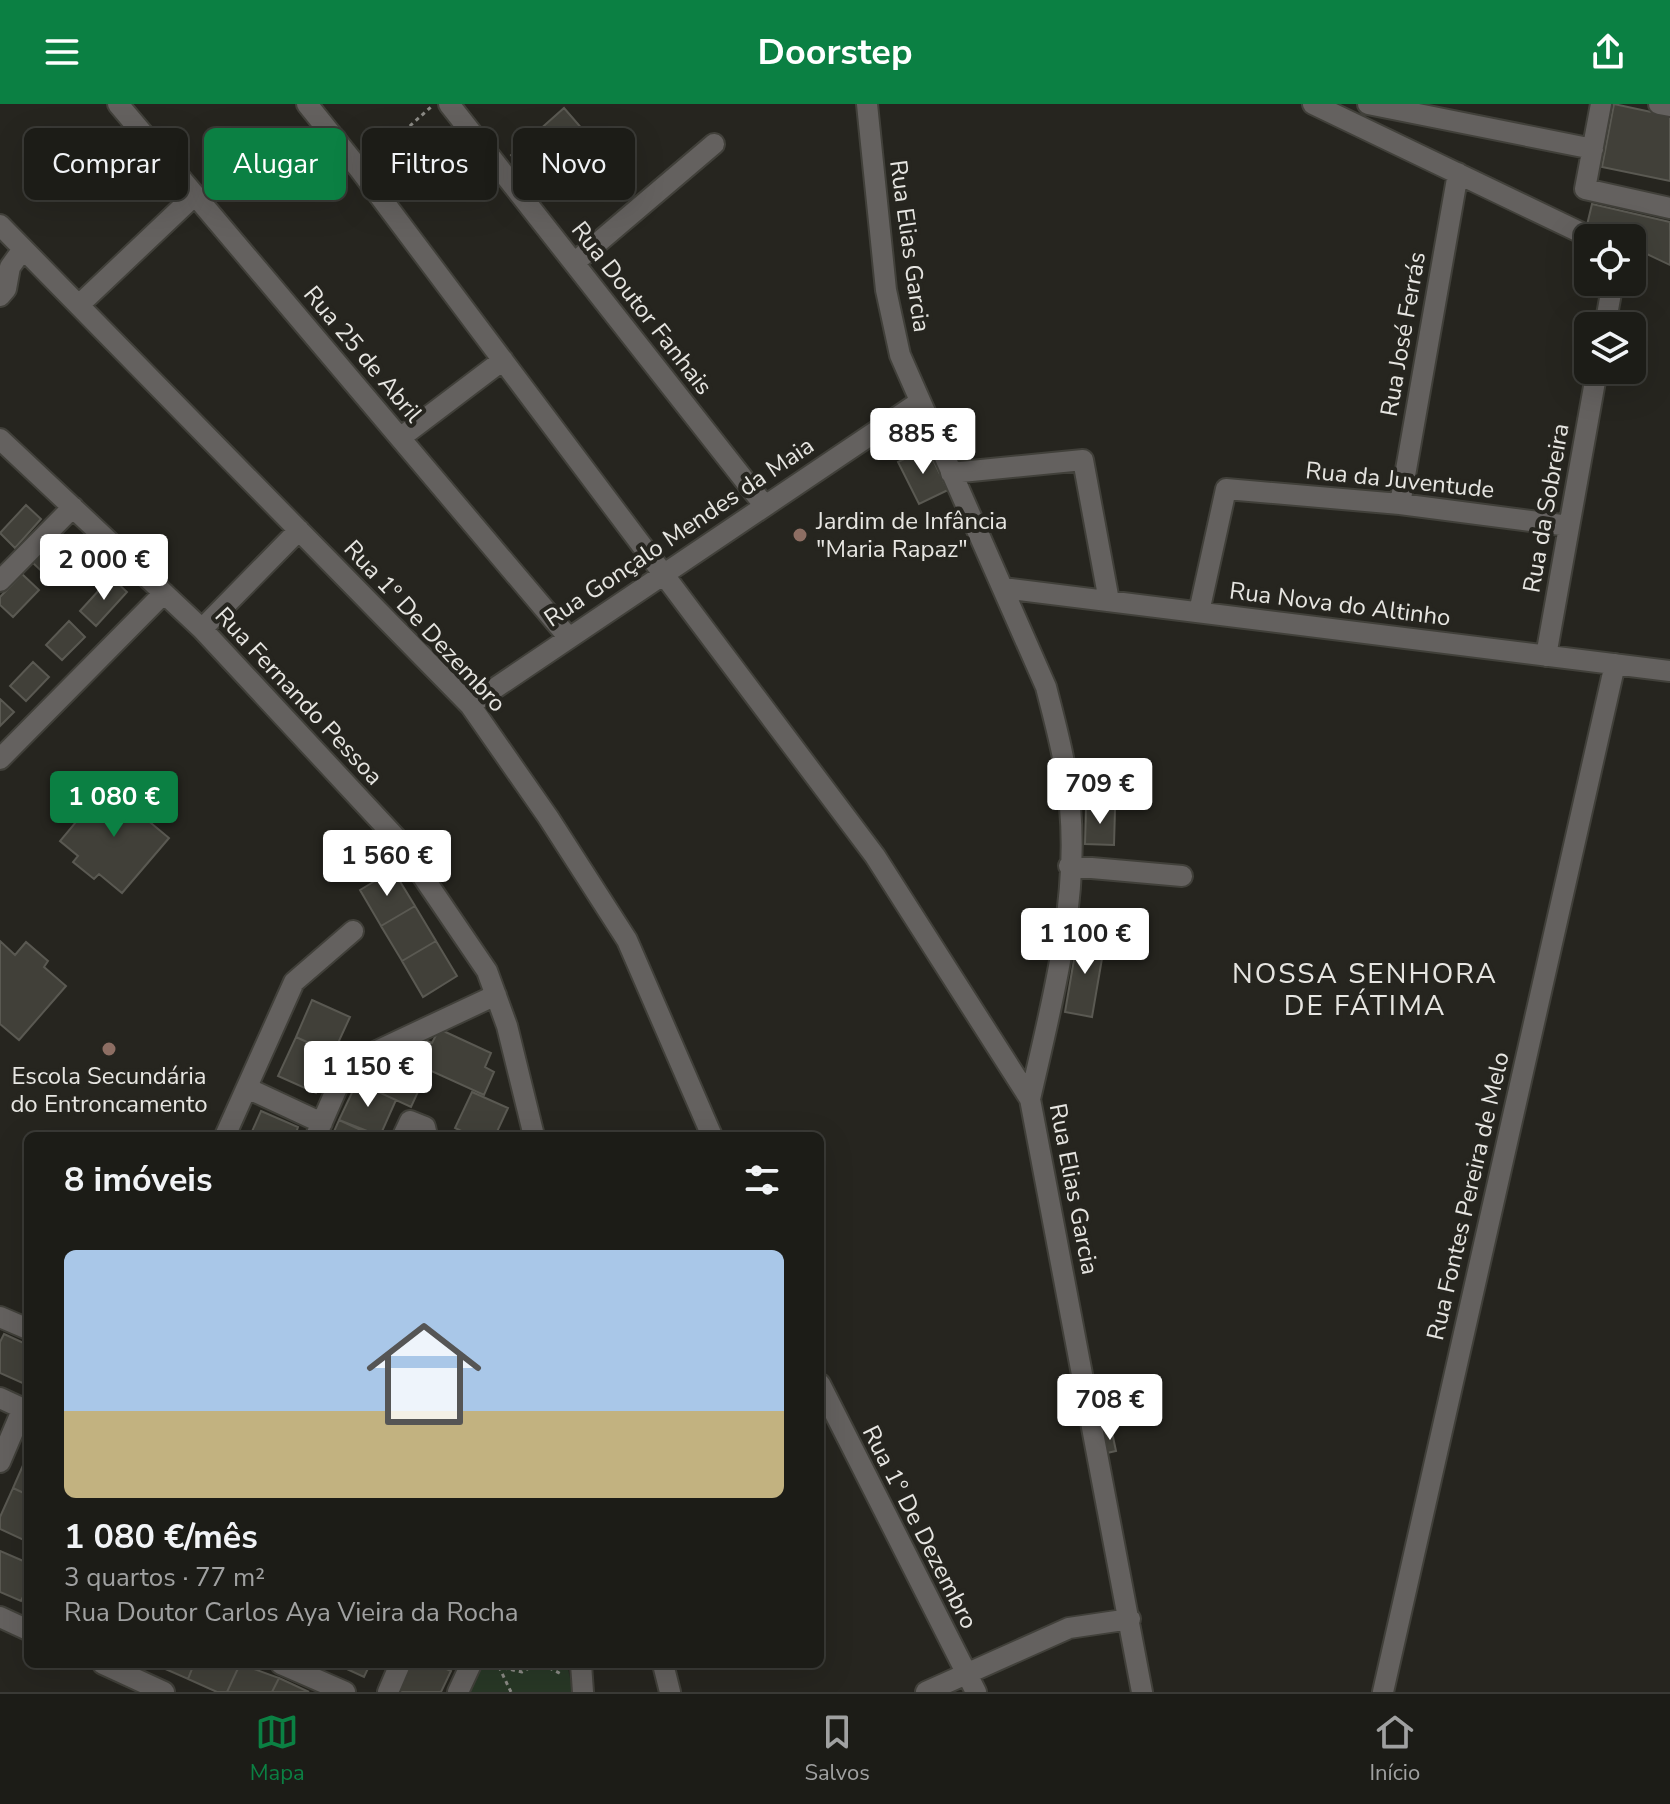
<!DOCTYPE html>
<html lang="pt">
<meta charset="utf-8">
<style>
body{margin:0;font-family:"Nunito Sans",sans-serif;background:#292924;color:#f1f3f6;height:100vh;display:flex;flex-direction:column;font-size:30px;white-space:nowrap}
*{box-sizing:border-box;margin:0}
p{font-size:26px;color:#a0a1a1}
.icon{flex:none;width:44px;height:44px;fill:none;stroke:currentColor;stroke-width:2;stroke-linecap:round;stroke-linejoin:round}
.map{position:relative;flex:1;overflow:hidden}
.side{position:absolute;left:24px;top:1028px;width:800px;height:536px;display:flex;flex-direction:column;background:#1c1c17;border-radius:12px;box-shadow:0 8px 32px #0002,0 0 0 2px #3a3a36}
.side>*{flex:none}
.banner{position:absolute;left:24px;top:24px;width:800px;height:72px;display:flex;gap:16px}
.controls{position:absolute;left:1574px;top:120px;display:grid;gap:16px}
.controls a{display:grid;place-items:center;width:72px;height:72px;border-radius:12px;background:#1c1c17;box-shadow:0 8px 32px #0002,0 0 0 2px #3a3a36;font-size:40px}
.price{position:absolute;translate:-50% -68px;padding:0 18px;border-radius:8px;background:#fff;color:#222;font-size:26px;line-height:52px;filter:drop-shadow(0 2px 4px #0008)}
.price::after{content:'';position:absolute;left:50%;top:48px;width:24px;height:18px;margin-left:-12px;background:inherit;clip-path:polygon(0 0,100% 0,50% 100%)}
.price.active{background:#0b8043;color:#fff}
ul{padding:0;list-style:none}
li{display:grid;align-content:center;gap:16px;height:424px;padding:0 40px}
li span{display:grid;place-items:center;height:248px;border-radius:12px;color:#555}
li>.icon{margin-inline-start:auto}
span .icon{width:144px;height:144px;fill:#fffc;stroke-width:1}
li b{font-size:34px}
h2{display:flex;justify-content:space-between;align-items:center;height:96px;padding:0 40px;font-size:34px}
.chip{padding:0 28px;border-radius:12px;background:#1c1c17;box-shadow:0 8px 32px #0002,0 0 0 2px #3a3a36;font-size:28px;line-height:72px}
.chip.active{background:#0b8043;color:#fff}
header{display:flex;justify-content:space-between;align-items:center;height:104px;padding:0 40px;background:#0b8043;color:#fff;font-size:36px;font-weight:700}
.menu{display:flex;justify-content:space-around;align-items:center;height:112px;border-top:2px solid #3a3a36;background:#1c1c17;font-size:22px;color:#a0a1a1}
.menu a{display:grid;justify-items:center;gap:4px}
.menu .active{color:#0b8043}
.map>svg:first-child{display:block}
.green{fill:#283826}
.building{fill:#414039;stroke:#5a5952;stroke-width:2}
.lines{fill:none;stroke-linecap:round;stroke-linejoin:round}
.minor-casing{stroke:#41403a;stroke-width:24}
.path{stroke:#8b8a85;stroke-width:3;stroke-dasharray:4 4;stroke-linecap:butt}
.minor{stroke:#64615f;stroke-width:20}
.education-dot{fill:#8d6e63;stroke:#26251f;stroke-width:3}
.labels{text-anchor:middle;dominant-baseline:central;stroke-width:8;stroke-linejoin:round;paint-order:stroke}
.street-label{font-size:24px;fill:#e6e5e1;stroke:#26251f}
.poi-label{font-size:24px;fill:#e6e5e1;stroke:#26251f;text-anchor:start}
.quarter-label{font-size:28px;letter-spacing:2px;fill:#e6e5e1;stroke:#26251f}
</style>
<header><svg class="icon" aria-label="menu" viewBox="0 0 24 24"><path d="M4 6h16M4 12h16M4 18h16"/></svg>Doorstep<svg class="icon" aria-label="share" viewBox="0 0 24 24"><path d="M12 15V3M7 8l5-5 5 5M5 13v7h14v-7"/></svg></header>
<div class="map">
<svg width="1670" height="1588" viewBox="0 0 1670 1588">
<rect width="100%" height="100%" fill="#26251f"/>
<path class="green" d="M476,1560H567L573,1588H464Z"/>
<path class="building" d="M1614,0L1670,12V77L1602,63Z
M564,4L604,50L547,96L511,51Z
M1592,100L1670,118V161L1632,143V134H1614L1587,121Z
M927,344L948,386L919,400L898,358Z
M26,401L41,415L15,444L0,429Z
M60,431L75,446L49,474L33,459Z
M22,470L39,486L13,513L0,501V493Z
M111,473L127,488L96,522L80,507Z
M69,517L85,533L62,556L46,541Z
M33,558L49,573L26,597L10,582Z
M0,595L14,608L0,622Z
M106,682L124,697L131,689L151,706L145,714L169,734L122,789L99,770L94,775L73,758L78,752L60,737Z
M1086,704L1115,705L1114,741L1085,740Z
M393,766L415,802L381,822L360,786Z
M415,802L436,837L402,857L381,822Z
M1078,832L1105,837L1092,913L1065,908Z
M0,837L15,851L26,838L48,857L44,863L66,882L19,936L0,920Z
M436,837L457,872L423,893L402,857Z
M312,896L350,913L333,950L296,933Z
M439,925L491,949L485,963L494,968L484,991L416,960L427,937L432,939Z
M296,933L333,950L316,989L278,972Z
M390,949L428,966L411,1003L374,986Z
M357,978L396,996L380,1032L339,1016Z
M472,988L508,1004L495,1032H472L455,1024Z
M261,1007L298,1023L295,1032H250Z
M339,1016L374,1032H332Z
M4,1230L28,1241L27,1281L0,1269V1238Z
M1112,1328L1116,1347L1107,1349L1103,1330Z
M28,1350V1391L13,1384Z
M13,1384L28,1391V1438L0,1425V1413Z
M0,1447L28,1459V1482L21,1497L0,1488Z
M154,1560H194L188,1575Z
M194,1560H240L227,1588H217L188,1575Z
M240,1560L279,1574L272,1588H227Z
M336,1560H370L364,1573Z
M411,1560H435L451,1567L441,1588H398Z
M279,1574L309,1588H272Z"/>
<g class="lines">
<g class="minor-casing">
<path id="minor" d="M118,0L569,534
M307,0L360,66L875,752L1030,995
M449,0L764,401
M867,0L886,186L900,251L1046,583C1056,622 1067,662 1070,703C1079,800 1051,902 1030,995L1142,1588
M1313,0L1592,134
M1368,0L1593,45
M1601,0L1585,85L1670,104
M1659,0L1670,2
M0,121L470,601L548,713L627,836L712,1032
M574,159L714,40
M0,192L6,185L10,163L23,145
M79,201L195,91
M1605,222L1613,178
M400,334L503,256
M0,335L202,525L398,736L487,867L507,922L534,1032
M951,369L1083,356L1109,497
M1400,400L1458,69
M0,477L73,403
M1003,484L1670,567
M1199,508L1226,385L1400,400L1569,422
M202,525L299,426
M1546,552L1597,266
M470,601L918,299
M0,655L164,489
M1069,762L1182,772
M247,984L322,1019
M225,1032L294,878L353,827
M316,1032L347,961L496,891
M403,1032L410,1017L425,1023L427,1032
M0,1213L28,1225
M820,1280L976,1588
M0,1294L28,1307
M0,1358L23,1304
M0,1513L28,1526
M103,1560L164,1588
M281,1560L345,1588
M581,1560L583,1588
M663,1560L670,1588
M388,1588L400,1560
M458,1588L471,1560
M926,1588L1069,1524L1130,1515
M1383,1588L1615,560"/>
</g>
<path class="path" d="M374,54L431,3
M491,1560L499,1563V1560
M542,1560L563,1571
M511,1588L499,1563L522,1568L536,1560"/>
<use href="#minor" class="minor"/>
</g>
<g class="education-dot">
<circle cx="800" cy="431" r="8"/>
<circle cx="109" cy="945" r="8"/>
</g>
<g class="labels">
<g class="street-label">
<text transform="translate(910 142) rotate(82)">Rua Elias Garcia</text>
<text transform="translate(642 204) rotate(52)">Rua Doutor Fanhais</text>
<text transform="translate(1403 230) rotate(-80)">Rua José Ferrás</text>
<text transform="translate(363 250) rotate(50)">Rua 25 de Abril</text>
<text transform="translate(1400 376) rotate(6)">Rua da Juventude</text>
<text transform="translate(1546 404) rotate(-80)">Rua da Sobreira</text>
<text transform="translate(679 428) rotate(-34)">Rua Gonçalo Mendes da Maia</text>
<text transform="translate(1340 500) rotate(7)">Rua Nova do Altinho</text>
<text transform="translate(425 522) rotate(47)">Rua 1º De Dezembro</text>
<text transform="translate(299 592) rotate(47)">Rua Fernando Pessoa</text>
<text transform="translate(1074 1085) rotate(79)">Rua Elias Garcia</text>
<text transform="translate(1468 1092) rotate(-77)">Rua Fontes Pereira de Melo</text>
<text transform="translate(920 1423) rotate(63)">Rua 1º De Dezembro</text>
</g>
<g class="poi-label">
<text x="816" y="417">Jardim de Infância<tspan x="816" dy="28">"Maria Rapaz"</tspan></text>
<text x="109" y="972" text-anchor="middle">Escola Secundária<tspan x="109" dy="28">do Entroncamento</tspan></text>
</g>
<g class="quarter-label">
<text x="1365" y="870">NOSSA SENHORA<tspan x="1365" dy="32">DE FÁTIMA</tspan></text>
</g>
</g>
</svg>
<div class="controls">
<a><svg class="icon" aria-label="locate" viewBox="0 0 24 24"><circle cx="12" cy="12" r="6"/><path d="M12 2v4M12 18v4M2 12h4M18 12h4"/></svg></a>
<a><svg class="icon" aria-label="layers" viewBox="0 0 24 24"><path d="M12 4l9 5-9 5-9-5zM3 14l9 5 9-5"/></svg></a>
</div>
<b class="price" style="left:923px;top:372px">885 €</b>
<b class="price" style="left:104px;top:498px">2 000 €</b>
<b class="price" style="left:1100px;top:722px">709 €</b>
<b class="price active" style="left:114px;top:735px">1 080 €</b>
<b class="price" style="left:387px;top:794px">1 560 €</b>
<b class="price" style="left:1085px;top:872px">1 100 €</b>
<b class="price" style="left:368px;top:1005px">1 150 €</b>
<b class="price" style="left:1110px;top:1338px">708 €</b>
<div class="banner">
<a class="chip">Comprar</a>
<a class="chip active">Alugar</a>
<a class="chip">Filtros</a>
<a class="chip">Novo</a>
</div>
<section class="side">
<h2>8 imóveis<svg class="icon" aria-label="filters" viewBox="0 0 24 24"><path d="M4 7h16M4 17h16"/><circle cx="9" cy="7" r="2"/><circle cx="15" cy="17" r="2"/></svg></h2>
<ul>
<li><span style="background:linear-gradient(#a9c7e8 65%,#c2b280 0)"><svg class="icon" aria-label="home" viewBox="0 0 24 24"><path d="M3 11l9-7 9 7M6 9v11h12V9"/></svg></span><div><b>1 080 €/mês</b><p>3 quartos · 77 m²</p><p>Rua Doutor Carlos Aya Vieira da Rocha</p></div></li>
</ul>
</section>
</div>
<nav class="menu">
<a class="active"><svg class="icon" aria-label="map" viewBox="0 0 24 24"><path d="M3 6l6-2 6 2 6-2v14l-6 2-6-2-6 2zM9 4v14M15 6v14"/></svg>Mapa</a>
<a><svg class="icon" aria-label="saved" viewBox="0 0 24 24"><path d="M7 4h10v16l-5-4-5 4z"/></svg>Salvos</a>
<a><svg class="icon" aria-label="home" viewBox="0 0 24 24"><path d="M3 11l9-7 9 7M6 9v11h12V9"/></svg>Início</a>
</nav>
